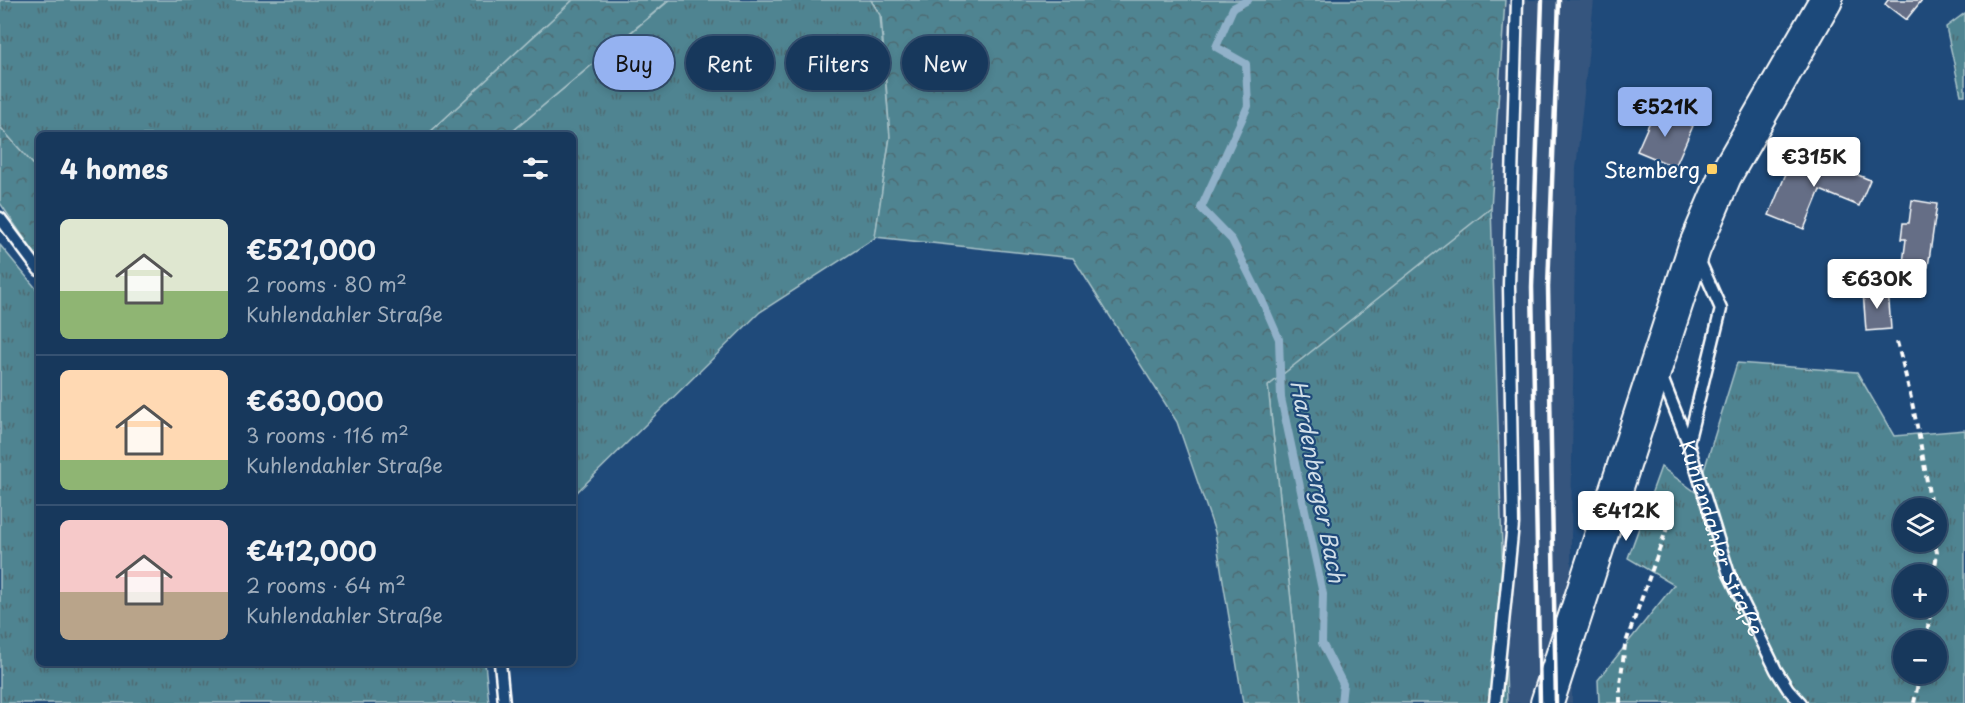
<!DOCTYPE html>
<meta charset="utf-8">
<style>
body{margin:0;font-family:"Playpen Sans",sans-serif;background:#203f62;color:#f1f3f6;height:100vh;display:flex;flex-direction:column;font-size:22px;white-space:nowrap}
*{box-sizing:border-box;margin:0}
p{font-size:20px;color:#9eacbb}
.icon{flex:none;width:33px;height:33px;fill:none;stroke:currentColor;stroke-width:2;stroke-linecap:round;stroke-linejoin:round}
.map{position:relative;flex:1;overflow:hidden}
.panel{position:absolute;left:36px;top:132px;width:540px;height:534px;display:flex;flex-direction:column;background:#17385c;border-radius:9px;box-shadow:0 3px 9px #0003,0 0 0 2px #365272}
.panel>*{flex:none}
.top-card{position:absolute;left:594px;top:36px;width:570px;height:54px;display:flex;gap:12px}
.fabs{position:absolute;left:1893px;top:498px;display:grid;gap:12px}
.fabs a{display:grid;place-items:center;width:54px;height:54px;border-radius:50%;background:#17385c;box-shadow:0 3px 9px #0003,0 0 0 2px #365272;font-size:30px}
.price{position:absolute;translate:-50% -51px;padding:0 14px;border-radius:6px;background:#fff;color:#222;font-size:20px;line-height:39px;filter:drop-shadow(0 2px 3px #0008)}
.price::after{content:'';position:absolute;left:50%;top:36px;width:18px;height:14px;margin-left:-9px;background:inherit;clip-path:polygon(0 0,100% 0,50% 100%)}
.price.active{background:#95b2f1;color:#111}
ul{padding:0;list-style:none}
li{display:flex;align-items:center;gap:18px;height:150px;padding:0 24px}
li+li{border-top:2px solid #365272}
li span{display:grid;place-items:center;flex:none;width:168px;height:120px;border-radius:9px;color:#555}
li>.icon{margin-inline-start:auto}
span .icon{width:72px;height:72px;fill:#fffc;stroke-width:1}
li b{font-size:26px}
h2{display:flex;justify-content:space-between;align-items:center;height:72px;padding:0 24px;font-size:26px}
.chip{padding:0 21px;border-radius:27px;background:#17385c;box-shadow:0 3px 9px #0003,0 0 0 2px #365272;font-size:21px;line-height:54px}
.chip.active{background:#95b2f1;color:#111}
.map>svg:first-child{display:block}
.built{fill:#34557e}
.grass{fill:url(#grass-tufts);stroke:#a8c2c8;stroke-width:1.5;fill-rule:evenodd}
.forest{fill:url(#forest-crowns);stroke:#a8c2c8;stroke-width:1.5}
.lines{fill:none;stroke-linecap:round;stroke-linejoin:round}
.stream{stroke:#91b1c9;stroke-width:8}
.building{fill:#656e86;stroke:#fff;stroke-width:1.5}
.service-casing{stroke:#fff;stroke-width:15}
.secondary-casing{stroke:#fff;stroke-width:36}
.path{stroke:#fff;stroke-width:4;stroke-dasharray:6 4.5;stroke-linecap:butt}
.service{stroke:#1f4a7a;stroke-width:10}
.secondary{stroke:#1f4a7a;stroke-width:32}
.rail{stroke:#fff;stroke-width:4.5}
.poi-dot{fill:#ffd166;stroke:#1f4a7a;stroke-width:2}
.labels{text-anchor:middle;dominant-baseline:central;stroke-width:4.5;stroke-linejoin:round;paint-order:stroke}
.poi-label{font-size:21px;fill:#fff;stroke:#1f4a7a;text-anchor:end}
.street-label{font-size:21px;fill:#fff;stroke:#1f4a7a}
.water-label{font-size:22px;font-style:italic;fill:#d1dee8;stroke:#1f4a7a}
</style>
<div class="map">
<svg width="1965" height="703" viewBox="0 0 1965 703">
<defs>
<pattern id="grass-tufts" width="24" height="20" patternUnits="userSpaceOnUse" patternTransform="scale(1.5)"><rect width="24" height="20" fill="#508491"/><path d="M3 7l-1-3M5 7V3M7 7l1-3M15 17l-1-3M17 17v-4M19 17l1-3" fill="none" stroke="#4e6b72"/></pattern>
<pattern id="forest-crowns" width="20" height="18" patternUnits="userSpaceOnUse" patternTransform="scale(1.5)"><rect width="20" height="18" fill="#508491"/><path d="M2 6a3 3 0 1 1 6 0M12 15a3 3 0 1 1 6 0" fill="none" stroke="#4e6b72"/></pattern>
</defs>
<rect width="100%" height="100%" fill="#1f4a7a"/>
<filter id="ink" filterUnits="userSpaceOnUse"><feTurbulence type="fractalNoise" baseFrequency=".0167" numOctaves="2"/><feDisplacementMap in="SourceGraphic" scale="12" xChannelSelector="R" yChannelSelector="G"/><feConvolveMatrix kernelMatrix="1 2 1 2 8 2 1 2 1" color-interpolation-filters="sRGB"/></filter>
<g filter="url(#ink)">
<path class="built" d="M1505,0H1594L1576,169L1571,538L1572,703H1507L1491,207Z"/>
<path class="grass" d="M0,0H573L427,135H39V171L0,127Z
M670,0H871L880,15L890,136L875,238L760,312L573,496V135H508Z
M1965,13V95H1961L1946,27Z
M1491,207L1507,703H1302L1268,386Z
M0,245L39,292V663H485L489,703H0Z
M1737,363L1857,372L1894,436L1965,430V703H1599L1598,680L1674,585L1628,558L1661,467L1697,493ZM1904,508H1936V542H1904ZM1904,574H1936V608H1904ZM1904,640H1936V674H1904Z"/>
<path class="forest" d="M573,0H669L508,135H427Z
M871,0H1505L1491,208L1268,386L1302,703H1243L1215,532L1177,422L1073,258L875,237L890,137L881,15Z
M0,127L39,171V260L0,203Z"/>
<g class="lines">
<path class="stream" d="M1248,0L1233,8L1216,47L1246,64L1248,106L1201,208L1232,240L1261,298L1279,339L1281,398L1323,594L1322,643L1343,684L1341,703"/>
</g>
<path class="building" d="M1888,0H1922L1906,20L1885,4Z
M1655,110L1693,126L1675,167L1637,151Z
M1796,149L1870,180L1859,206L1820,190L1804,229L1769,215Z
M1912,200L1937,204L1928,267L1903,263L1906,239H1901L1903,223H1909Z
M1888,289L1891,329L1866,331L1863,291Z"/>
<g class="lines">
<g class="service-casing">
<g id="service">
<path d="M0,218L39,270"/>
<path id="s1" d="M1661,375L1688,443L1729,574L1776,670L1788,689L1801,703"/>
<path d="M1688,443L1721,309L1698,257"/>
<path d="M500,663L504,703"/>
<path d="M1495,703L1513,524L1509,286L1517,0"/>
</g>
</g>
<g class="secondary-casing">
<path id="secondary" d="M1547,703L1694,249L1725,176L1826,0"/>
</g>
<path class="path" d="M1897,342C1912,397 1923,452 1931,508
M1934,574L1937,553L1935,542
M1926,640L1931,608
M1620,703V684L1625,645L1672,514L1641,501
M1914,703L1920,674"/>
<use href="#service" class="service"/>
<use href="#secondary" class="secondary"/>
<path class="rail" d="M1540,703L1532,287L1542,0
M1556,703L1548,287L1559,0"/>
</g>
</g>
<rect class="poi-dot" x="1706" y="163" width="12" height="12" rx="3"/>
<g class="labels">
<g class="poi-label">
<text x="1700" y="169">Stemberg</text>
</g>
<g class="street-label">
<text stroke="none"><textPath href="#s1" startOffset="174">Kuhlendahler Straße</textPath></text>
</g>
<g class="water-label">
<text transform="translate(1319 481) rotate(79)">Hardenberger Bach</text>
</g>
</g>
</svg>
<div class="fabs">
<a><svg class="icon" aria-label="layers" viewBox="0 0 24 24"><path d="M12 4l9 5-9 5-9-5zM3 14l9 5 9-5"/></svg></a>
<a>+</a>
<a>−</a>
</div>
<b class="price active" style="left:1665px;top:138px">€521K</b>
<b class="price" style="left:1814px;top:188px">€315K</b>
<b class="price" style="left:1877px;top:310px">€630K</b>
<b class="price" style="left:1626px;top:542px">€412K</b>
<div class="top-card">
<a class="chip active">Buy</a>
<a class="chip">Rent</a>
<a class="chip">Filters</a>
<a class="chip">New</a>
</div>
<section class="panel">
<h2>4 homes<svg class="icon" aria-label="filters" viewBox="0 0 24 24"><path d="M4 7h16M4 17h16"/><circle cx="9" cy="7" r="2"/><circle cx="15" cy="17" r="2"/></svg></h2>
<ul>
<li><span style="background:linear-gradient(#dfe7d0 60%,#8fb573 0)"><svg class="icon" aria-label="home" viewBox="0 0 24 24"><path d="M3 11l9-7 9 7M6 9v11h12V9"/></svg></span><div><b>€521,000</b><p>2 rooms · 80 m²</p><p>Kuhlendahler Straße</p></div></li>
<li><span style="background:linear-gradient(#ffd9b3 75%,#8fb573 0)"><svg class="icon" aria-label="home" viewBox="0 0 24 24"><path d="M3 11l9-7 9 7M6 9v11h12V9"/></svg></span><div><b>€630,000</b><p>3 rooms · 116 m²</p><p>Kuhlendahler Straße</p></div></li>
<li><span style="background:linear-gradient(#f6c9c9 60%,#b9a48a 0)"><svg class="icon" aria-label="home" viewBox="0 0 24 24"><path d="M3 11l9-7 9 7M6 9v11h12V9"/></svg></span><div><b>€412,000</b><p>2 rooms · 64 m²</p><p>Kuhlendahler Straße</p></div></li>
</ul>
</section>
</div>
